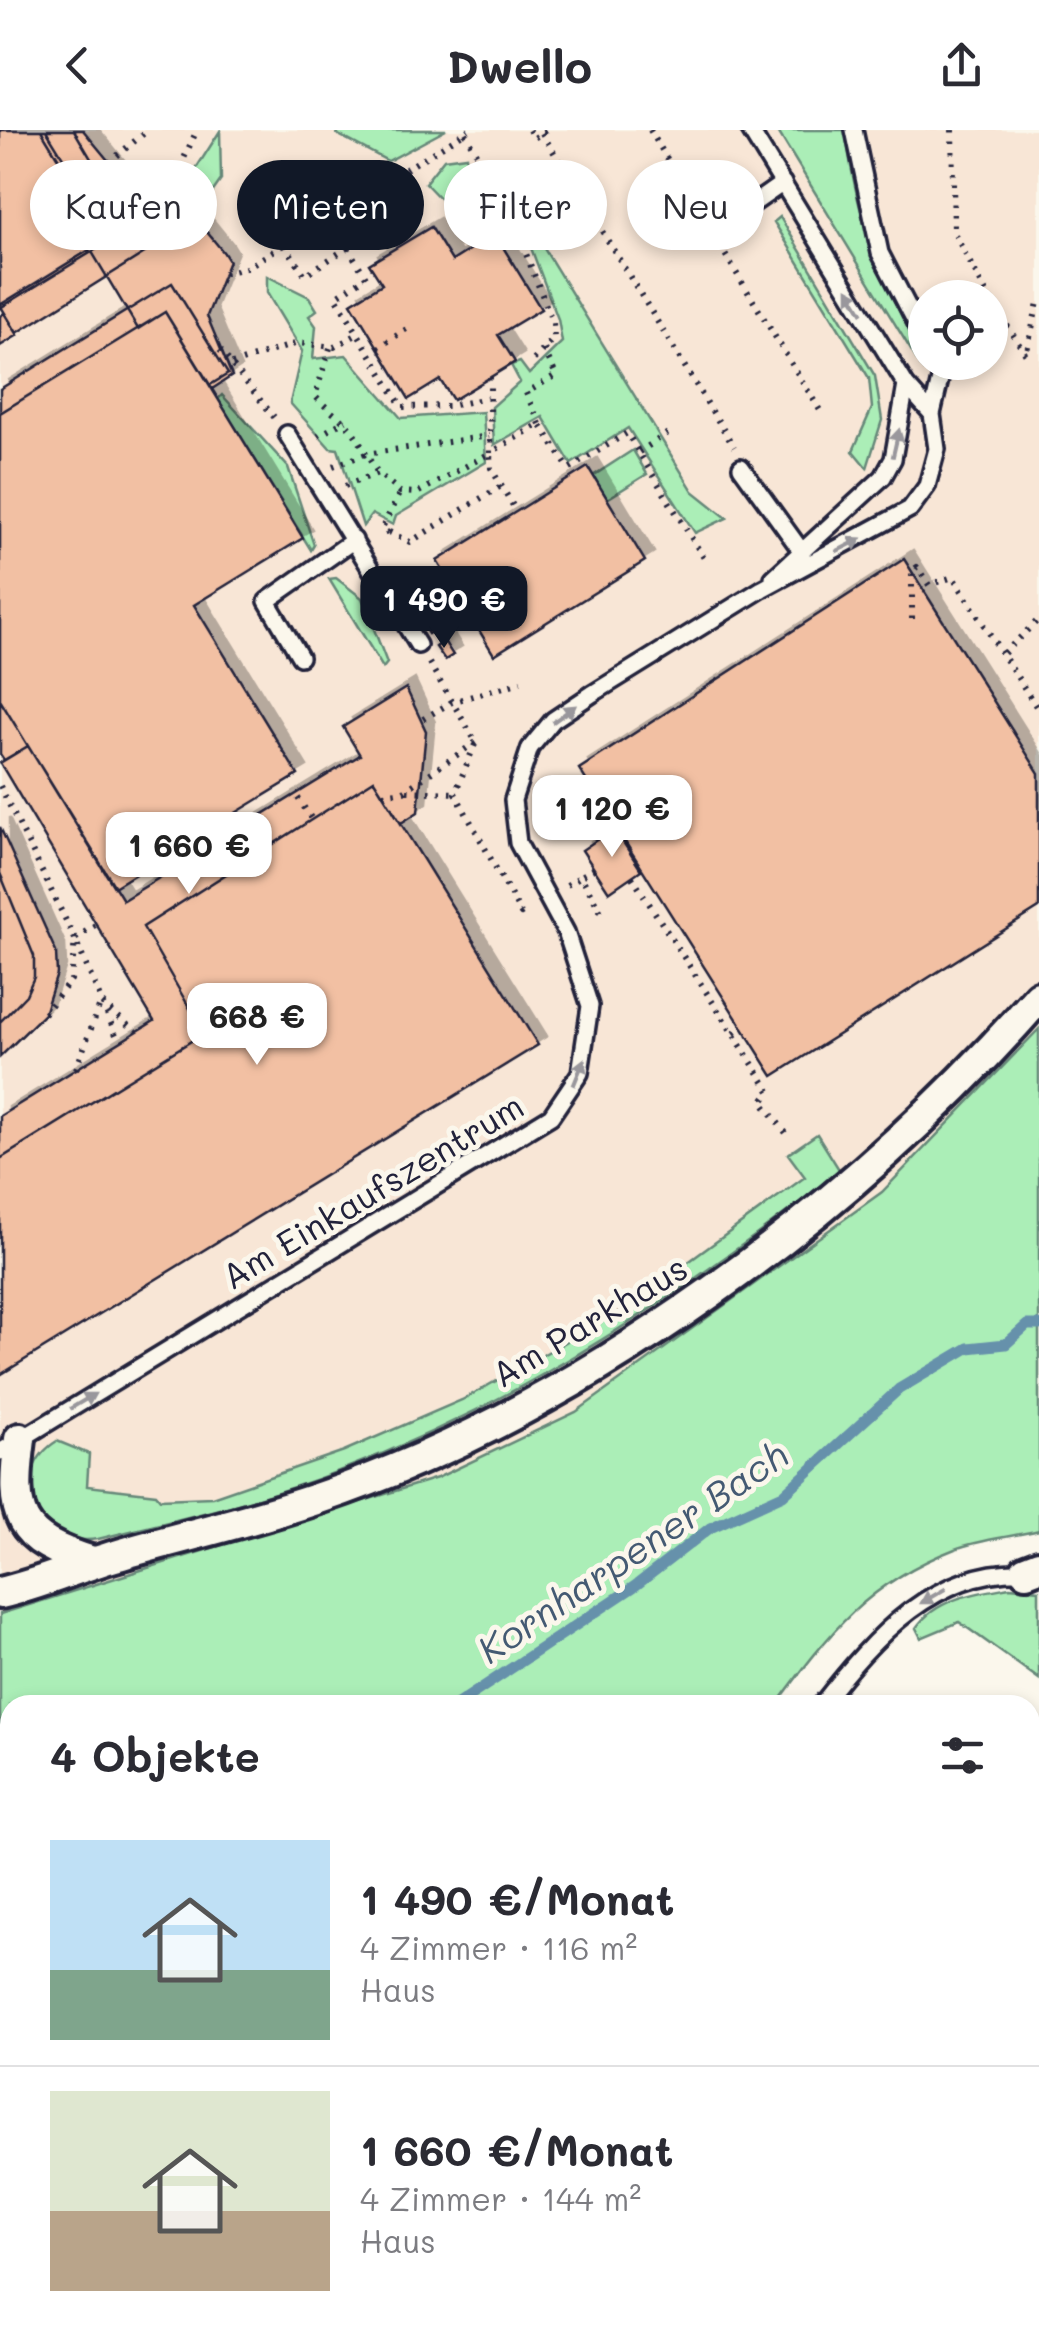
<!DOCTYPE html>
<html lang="de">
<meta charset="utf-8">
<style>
body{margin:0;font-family:Mali,sans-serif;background:#f7f7f7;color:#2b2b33;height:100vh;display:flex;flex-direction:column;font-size:38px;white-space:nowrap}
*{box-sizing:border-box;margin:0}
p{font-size:32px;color:#7c7c81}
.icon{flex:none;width:55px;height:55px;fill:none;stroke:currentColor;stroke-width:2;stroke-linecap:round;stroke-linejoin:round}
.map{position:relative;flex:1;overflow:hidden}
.panel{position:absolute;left:0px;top:1565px;width:1040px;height:640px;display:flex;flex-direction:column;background:#fff;border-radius:30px 30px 0 0;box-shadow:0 5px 15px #0003}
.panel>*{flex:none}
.banner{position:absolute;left:30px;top:30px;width:980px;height:90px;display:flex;gap:20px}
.fabs{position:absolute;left:908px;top:150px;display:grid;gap:20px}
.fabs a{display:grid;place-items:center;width:100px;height:100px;border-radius:50%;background:#fff;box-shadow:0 5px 15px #0003;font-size:50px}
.price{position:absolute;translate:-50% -85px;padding:0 22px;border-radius:20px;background:#fff;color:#222;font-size:32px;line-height:65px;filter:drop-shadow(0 2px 5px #0008)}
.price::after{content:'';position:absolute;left:50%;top:60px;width:30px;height:22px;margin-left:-15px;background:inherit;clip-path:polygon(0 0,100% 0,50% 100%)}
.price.on{background:#111827;color:#fff}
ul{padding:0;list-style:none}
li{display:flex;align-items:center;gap:30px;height:250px;padding:0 50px}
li+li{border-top:2px solid #e1e1e2}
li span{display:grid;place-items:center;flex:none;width:280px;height:200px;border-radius:0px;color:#555}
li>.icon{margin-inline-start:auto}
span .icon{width:120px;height:120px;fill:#fffc;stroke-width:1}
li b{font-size:42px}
h2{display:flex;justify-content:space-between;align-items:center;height:120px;padding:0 50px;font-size:42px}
.chip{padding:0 35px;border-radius:45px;background:#fff;box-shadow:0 5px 15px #0003;font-size:35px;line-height:90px}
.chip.on{background:#111827;color:#fff}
header{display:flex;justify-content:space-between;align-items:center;height:130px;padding:0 50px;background:#fff;font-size:45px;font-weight:700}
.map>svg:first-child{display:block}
.built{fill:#f8e6d6;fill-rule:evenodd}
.green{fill:#abeeb7;stroke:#668879;stroke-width:2.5}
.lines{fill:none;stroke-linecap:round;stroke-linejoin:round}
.stream{stroke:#6691ab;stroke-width:11}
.building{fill:#f2c0a3;stroke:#22223b;stroke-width:2.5;filter:url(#shadow)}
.service-casing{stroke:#22223b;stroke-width:22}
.minor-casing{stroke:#22223b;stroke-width:38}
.path{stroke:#22223b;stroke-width:6;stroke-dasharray:2.5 8;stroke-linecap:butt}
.service{stroke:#fbf7ec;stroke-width:15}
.minor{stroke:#fbf7ec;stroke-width:30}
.oneway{fill:#99979c}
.labels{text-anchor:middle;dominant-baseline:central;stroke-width:10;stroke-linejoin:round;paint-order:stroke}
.street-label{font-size:35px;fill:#22223b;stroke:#fbf7ec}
.water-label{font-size:38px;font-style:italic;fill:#445a73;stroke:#fbf7ec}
</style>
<header><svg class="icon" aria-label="back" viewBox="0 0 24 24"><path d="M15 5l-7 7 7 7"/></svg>Dwello<svg class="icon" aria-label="share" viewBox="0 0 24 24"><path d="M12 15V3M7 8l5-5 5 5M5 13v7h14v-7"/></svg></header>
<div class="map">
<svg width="1039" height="2205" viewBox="0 0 1039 2205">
<defs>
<filter id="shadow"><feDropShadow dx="9" dy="-9" stdDeviation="0" flood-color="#0004"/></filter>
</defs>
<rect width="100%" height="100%" fill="#fbf7ec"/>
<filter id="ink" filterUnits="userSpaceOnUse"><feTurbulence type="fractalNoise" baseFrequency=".01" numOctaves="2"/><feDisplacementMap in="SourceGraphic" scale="20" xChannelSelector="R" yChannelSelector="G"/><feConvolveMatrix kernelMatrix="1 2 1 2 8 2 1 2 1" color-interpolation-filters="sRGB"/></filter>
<g filter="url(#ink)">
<path class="built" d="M0,0H1039V899L882,1062L576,1282L437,1348L0,1484ZM925,168H990V232H925Z
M10,1951V2102L0,2095V1966Z
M10,2114V2195H336L339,2205H0V2152Z"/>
<path class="green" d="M340,0H446L388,31L337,4Z
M777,0H845C860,101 878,146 927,234L923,240Z
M220,1L221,50L212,63L183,59Z
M466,26L476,110L463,116L447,76L425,53L444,29Z
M521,81L693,361L727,388L695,403L628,298L571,334L543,287L494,315L492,277L520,252L511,235L520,232L529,244L562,212L558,189L520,89Z
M780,87L875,246L882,290L867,338L853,321L872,278L869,248L774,92Z
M267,146L309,167L317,180L309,186L316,196L313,229L346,225L401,288L483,282L486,332L396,386L393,395L372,384L363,396L338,319L330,318L290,273L302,221L267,163Z
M222,265L288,337L314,415L311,420L218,269Z
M633,320L647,344L607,369L593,346Z
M336,448L362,468L387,533L383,538L329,449Z
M1039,899V1400C1012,1407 981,1409 955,1419C867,1453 830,1502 776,1575H10V1951L0,1966V1484L437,1348L576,1282L882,1062Z
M817,1004L840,1041C685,1163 525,1270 339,1341C262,1371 179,1389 98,1409C37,1420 4,1344 57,1311L89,1324L87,1356L156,1364L160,1369L212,1367L344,1321L462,1270L621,1181L805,1047L788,1024Z
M1010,1457L1039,1460V1549L959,1492L921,1508L916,1498C936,1468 977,1463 1010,1457Z"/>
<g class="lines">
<path class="stream" d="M456,1575L635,1456L710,1398L783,1365L899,1259L968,1218L1006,1214L1027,1195H1039
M0,1872L10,1863"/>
</g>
<path class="building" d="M0,0H46L113,109L0,178Z
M41,0H74L146,122L17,203L0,175L107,109Z
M41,0H83L126,52L189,80L224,123L229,131L207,186L232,246L212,259L165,182L138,199L92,122L109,111Z
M431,97L452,131L495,104L541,179L498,205L515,232L453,270L440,250L409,269L351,173L382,154L369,134Z
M172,153L228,244L210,255L165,182L0,283V259Z
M165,182L303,408L194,475L298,645L114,757L0,570V283Z
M4,183L18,205L0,216V186Z
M588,337L645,431L494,525L437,431Z
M904,429L1039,643V778L773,946L579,639Z
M430,482L439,497L428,504L419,489Z
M444,511L453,525L445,530L436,517Z
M406,558L426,601L418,682L401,693L374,650L143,797L204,903L0,1029V986L154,891L0,633L28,616L123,770L360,625L343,597Z
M0,570L28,616L4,630L0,624Z
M374,650L538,915L0,1245V1029L204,903L143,797Z
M0,697L56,822L57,844L44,884L0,927V892L26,865L34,847V826L0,743Z
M614,698L641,740L609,762L582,720Z
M0,743L34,826V847L26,865L0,892Z"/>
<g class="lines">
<g class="service-casing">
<path id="service" d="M854,0L880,123L925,210
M727,92L783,53
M932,284L941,245L936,232
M287,304L418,515
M741,337L800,419
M773,448L883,347L893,329L906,255
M300,527L267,471L354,410
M0,1322L551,986L580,943L590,876L566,802L518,713L513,670L530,618L553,590L592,564L762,459L910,379L927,356L937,319L932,284L906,255L750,0
M821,1575C874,1507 936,1436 1030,1442
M1030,2160L1039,2144
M0,2177L10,2163
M361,2205L368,2195
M1001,2205L1009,2195"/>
</g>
<g class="minor-casing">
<path id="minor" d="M20,1309C10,1386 16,1409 93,1432
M1026,1441L1039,1436
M0,1463C42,1454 81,1435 122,1424C188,1405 255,1390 319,1368C587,1277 854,1078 1039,867"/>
</g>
<path class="path" d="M529,0L534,8L546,0
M650,0L703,89
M952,0L954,103L989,168
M465,3L514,93L553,193L554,208L530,234
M542,3L734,317
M101,39L148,0
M145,113L197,0
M285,115L305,145L392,89L374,60
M720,116L821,282
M348,118L366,147L336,167L402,277L450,276L487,268
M224,143L246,138L469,0
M990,169L1026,225L1039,168
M330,218L315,266C338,291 350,289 366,324L489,306
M378,218L408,198
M220,220L274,287
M232,234L298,213L334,217L358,204
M490,247V323L540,294L569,339L627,303L707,433
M540,294L526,263L556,245L544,219
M318,306L346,290
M639,322L668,303
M333,336L366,324L378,343
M345,356L378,343L400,362L417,363L490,323L491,338L516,381
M389,402L410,412L501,356
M388,403L382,398L400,362
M912,489V441L917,437L929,455L953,447L1039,581
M1004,523L1039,489
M429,533L476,612L455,663L521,784L527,780
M423,589L452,572L521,552
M0,656L75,809L71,850L44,884
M407,661L455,663
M383,664L404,661L476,612
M298,668L311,688
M601,674L632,680
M594,739L581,746L601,782
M632,747L770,961L762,972L789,1007
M567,755L581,746
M95,795L75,809L119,912
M734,903L742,897
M76,939L101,872L136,902
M1030,1613L1039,1600
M613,2205L621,2195"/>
<use href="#service" class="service"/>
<use href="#minor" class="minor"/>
</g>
<defs><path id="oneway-solid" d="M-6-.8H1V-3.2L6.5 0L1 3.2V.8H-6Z" transform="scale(2.5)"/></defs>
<g class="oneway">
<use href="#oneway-solid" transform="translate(855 171) rotate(-121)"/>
<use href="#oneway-solid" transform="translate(896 313) rotate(-77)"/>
<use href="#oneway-solid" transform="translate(849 415) rotate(-27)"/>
<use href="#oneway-solid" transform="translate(564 584) rotate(-36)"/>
<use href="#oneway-solid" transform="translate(579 942) rotate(-68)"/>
<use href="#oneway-solid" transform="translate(83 1271) rotate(-31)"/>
<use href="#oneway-solid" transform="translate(933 1466) rotate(150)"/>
</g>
</g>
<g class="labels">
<g class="street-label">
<text transform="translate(372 1060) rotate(-31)">Am Einkaufszentrum</text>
<text transform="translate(589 1190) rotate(-31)">Am Parkhaus</text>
</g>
<g class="water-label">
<text transform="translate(632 1421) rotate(-34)">Kornharpener Bach</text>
</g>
</g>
</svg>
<div class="fabs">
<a><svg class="icon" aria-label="locate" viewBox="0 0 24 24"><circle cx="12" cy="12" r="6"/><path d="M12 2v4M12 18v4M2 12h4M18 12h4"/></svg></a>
</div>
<b class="price on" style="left:444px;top:521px">1 490 €</b>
<b class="price" style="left:612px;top:730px">1 120 €</b>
<b class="price" style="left:189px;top:767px">1 660 €</b>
<b class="price" style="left:257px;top:938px">668 €</b>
<div class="banner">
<a class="chip">Kaufen</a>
<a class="chip on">Mieten</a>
<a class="chip">Filter</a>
<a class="chip">Neu</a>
</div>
<section class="panel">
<h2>4 Objekte<svg class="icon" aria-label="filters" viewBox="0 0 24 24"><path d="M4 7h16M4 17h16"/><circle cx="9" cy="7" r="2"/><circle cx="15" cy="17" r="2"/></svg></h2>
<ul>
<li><span style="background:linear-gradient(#bfe0f5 65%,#7fa58c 0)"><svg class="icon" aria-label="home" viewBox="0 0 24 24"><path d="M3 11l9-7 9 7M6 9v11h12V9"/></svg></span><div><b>1 490 €/Monat</b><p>4 Zimmer · 116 m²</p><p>Haus</p></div></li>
<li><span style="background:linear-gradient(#dfe7d0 60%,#b9a48a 0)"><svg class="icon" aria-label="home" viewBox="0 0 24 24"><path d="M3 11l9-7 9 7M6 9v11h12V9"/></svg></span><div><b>1 660 €/Monat</b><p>4 Zimmer · 144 m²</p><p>Haus</p></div></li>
</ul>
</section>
</div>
